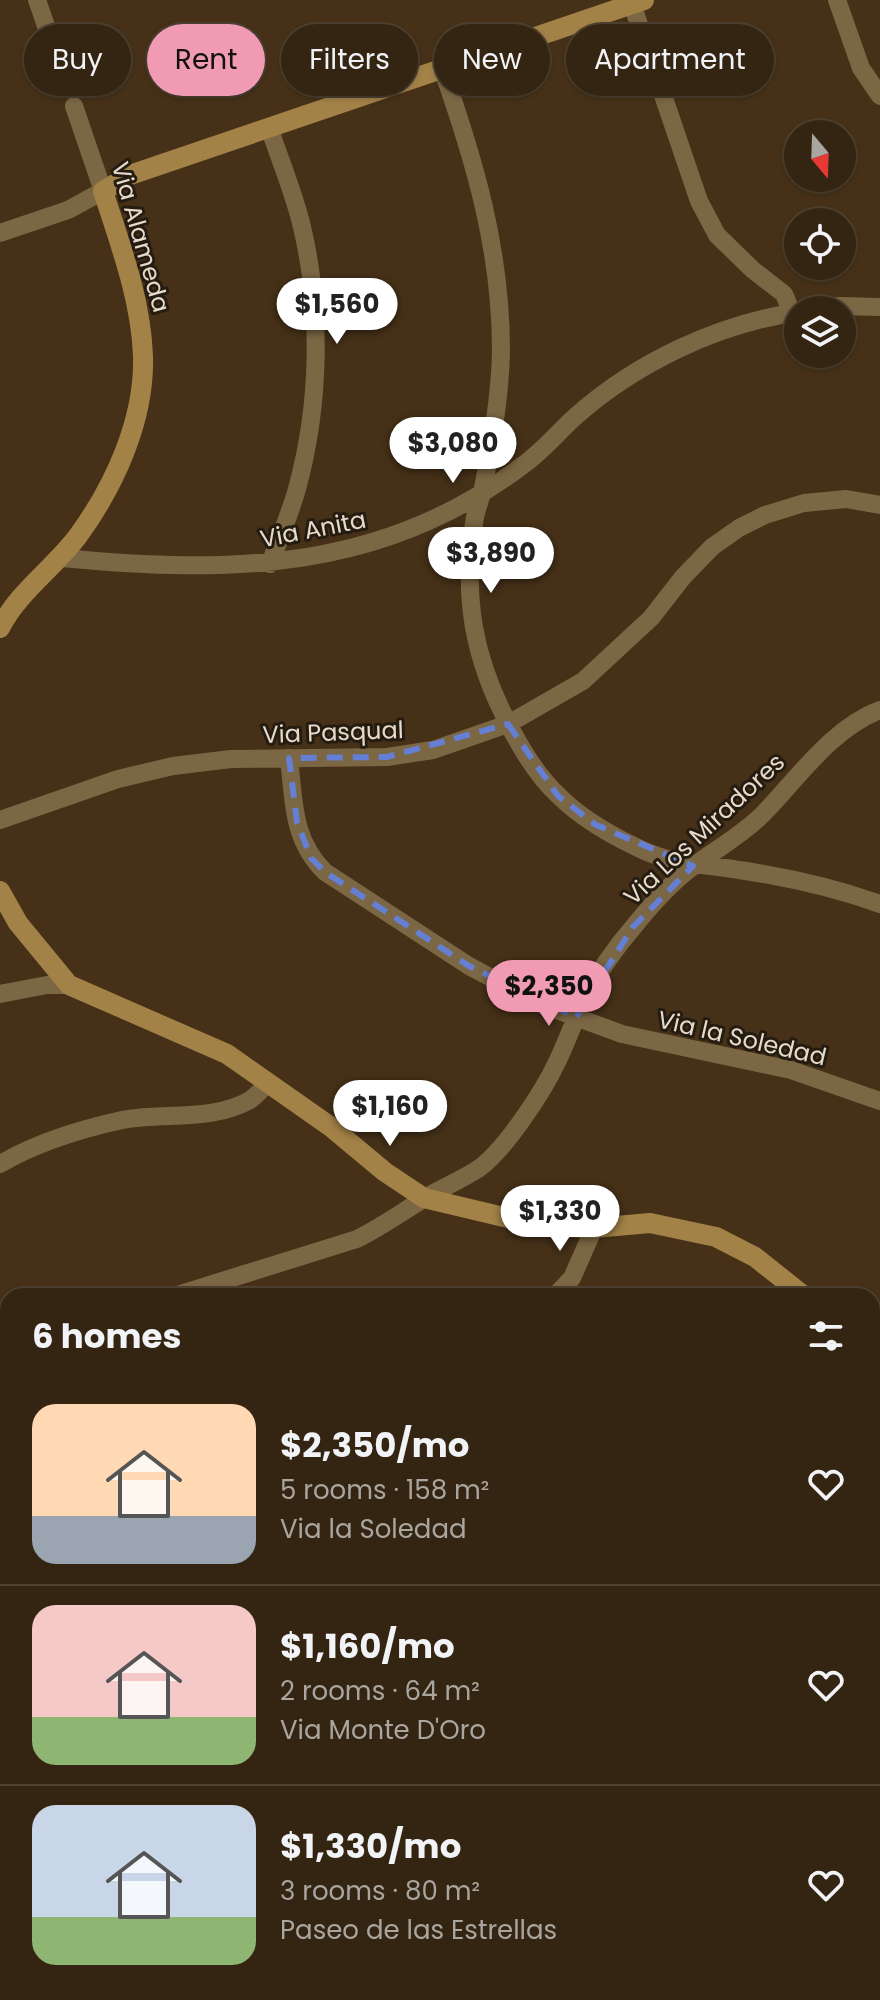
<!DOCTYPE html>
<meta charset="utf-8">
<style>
body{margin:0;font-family:Poppins,sans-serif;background:#3c2d1b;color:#f1f3f6;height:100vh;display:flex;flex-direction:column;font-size:30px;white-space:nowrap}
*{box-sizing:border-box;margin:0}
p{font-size:26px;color:#a9a59f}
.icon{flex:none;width:44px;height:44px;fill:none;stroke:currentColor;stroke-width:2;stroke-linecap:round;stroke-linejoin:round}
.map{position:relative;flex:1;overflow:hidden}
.drawer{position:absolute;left:0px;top:1288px;width:880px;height:712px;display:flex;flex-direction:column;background:#342512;border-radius:24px 24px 0 0;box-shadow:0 2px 6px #0004,0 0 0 2px #4e4232}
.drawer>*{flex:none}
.guide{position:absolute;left:24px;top:24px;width:832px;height:72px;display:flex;gap:16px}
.needle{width:52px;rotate:161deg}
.tools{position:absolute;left:784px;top:120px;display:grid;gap:16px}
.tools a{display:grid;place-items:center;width:72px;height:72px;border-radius:50%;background:#342512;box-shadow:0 2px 6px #0004,0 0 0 2px #4e4232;font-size:40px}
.price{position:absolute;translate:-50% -68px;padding:0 18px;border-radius:28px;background:#fff;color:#222;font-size:26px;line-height:52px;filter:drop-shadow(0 2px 4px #0008)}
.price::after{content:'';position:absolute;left:50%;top:48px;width:24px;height:18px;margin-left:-12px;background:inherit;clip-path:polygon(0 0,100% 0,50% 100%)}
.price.selected{background:#f19ab3;color:#111}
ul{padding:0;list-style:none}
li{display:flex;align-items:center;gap:24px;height:200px;padding:0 32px}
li+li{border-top:2px solid #4e4232}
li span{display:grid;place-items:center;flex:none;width:224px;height:160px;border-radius:24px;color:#555}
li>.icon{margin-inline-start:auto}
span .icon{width:96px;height:96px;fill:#fffc;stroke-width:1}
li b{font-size:34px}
h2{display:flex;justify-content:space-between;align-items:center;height:96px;padding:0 32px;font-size:34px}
.chip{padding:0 28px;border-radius:36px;background:#342512;box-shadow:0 2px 6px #0004,0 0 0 2px #4e4232;font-size:28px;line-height:72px}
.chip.selected{background:#f19ab3;color:#111}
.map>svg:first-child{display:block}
.green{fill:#345f30}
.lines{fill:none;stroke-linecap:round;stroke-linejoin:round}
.street{stroke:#7c6744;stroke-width:18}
.secondary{stroke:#a38248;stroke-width:20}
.marked{fill:none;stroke:#647fd3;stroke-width:6;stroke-dasharray:16 10;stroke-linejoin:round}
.labels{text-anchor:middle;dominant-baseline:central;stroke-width:6;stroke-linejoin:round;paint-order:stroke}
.street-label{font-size:24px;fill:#e7dacb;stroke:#251c11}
</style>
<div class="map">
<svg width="880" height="2000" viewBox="0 0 880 2000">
<rect width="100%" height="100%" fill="#463118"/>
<path class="green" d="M626,1992H786L788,2000H628Z"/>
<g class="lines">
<path class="street" d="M37,0L68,89
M837,0L861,68L880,96
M632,4L699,201L717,235L753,270L784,294L792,313
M442,68C475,162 501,250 501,351C500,398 492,442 483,488C481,498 477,508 475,517C462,596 473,658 510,727C523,752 538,777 559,796C580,817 607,833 634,846C673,866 699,863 739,870C786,877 835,888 880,904
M269,127C280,160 294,193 302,227C322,312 320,404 297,489C290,514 279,539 270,564
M0,233L68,210L103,191L74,106
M813,310L840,306L880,307
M62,558C229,574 383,572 523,465C543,451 558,432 576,416C637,362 718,324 798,312
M289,758C294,801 292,840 325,872L469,966L543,1005L622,1034L791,1070L880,1101
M0,820L118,779L173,766L231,759L387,757L433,750L508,724L583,681L651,618L683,577L712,547L739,528L765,515L804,503L846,499L880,505
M0,994L47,985H69
M0,1164C36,1143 81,1129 122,1120C163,1112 212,1122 250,1100C256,1096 262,1089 268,1083
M174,1296L357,1239C381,1227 402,1212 425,1198C442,1188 461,1180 478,1169C505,1150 543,1092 557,1062C567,1042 574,1020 584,1000C597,974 616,947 635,925C652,904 672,881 695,865C718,848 743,834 763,814C798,778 832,728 880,710
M555,1296L572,1278L594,1228
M0,1413L8,1400
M0,1535L8,1532
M0,1650L8,1651
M872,1874L880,1869
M257,1992L261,2000
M420,1992H494
M576,1992L601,2000
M792,1992L794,2000
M280,2000L290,1992"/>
<path class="secondary" d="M0,628C19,591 53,569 78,536C115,485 145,419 143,356C141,299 120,244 103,191L130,175L644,0
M0,891L18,923L69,985L227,1054L331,1127L385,1172L424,1198L541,1226L594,1228L650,1223L716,1237L755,1257L804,1296
M872,1413L880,1438
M872,1553L880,1541
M872,1578L880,1568
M0,1911L8,1909"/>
</g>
<path class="marked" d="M508,724L558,796L596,825L693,866L633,927L576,1017L469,966L325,872L311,858L297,822L289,758L387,757Z"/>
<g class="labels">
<g class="street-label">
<text transform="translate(141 237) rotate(74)">Via Alameda</text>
<text transform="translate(313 529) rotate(-11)">Via Anita</text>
<text transform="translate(333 732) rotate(-2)">Via Pasqual</text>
<text transform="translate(704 829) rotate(-43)">Via Los Miradores</text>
<text transform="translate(742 1038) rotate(13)">Via la Soledad</text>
</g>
</g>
</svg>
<div class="tools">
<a><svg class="needle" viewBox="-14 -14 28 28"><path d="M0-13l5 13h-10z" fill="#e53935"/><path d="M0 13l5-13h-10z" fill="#a9a59f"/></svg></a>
<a><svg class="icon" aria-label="locate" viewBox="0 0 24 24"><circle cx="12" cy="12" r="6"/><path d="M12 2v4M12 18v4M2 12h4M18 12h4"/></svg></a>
<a><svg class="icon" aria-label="layers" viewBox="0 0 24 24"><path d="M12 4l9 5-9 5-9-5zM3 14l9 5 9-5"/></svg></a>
</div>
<b class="price" style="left:337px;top:346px">$1,560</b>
<b class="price" style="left:453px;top:485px">$3,080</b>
<b class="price" style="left:491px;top:595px">$3,890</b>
<b class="price selected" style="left:549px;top:1028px">$2,350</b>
<b class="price" style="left:390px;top:1148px">$1,160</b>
<b class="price" style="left:560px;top:1253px">$1,330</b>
<div class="guide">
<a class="chip">Buy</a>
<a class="chip selected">Rent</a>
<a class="chip">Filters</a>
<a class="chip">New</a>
<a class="chip">Apartment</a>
</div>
<section class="drawer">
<h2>6 homes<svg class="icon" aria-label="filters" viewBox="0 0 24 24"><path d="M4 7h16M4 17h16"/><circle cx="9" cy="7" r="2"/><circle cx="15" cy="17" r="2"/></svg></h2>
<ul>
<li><span style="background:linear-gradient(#ffd9b3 70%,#9aa5b1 0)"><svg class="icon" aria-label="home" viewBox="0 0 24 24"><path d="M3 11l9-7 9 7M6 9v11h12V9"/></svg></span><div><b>$2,350/mo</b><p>5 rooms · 158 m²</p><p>Via la Soledad</p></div><svg class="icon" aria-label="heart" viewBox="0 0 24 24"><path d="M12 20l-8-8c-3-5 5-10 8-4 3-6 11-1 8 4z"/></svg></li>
<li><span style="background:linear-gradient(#f6c9c9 70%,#8fb573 0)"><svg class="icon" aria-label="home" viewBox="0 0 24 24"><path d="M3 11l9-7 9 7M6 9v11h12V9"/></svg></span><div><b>$1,160/mo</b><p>2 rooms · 64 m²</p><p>Via Monte D'Oro</p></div><svg class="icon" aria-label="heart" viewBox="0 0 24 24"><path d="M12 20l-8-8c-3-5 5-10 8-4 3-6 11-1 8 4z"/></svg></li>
<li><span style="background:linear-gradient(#c9d6e8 70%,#8fb573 0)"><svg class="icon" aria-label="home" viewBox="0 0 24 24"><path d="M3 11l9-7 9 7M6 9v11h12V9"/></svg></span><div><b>$1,330/mo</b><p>3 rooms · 80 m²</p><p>Paseo de las Estrellas</p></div><svg class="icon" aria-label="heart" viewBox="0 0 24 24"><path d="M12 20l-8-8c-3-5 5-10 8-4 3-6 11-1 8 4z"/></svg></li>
</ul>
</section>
</div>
